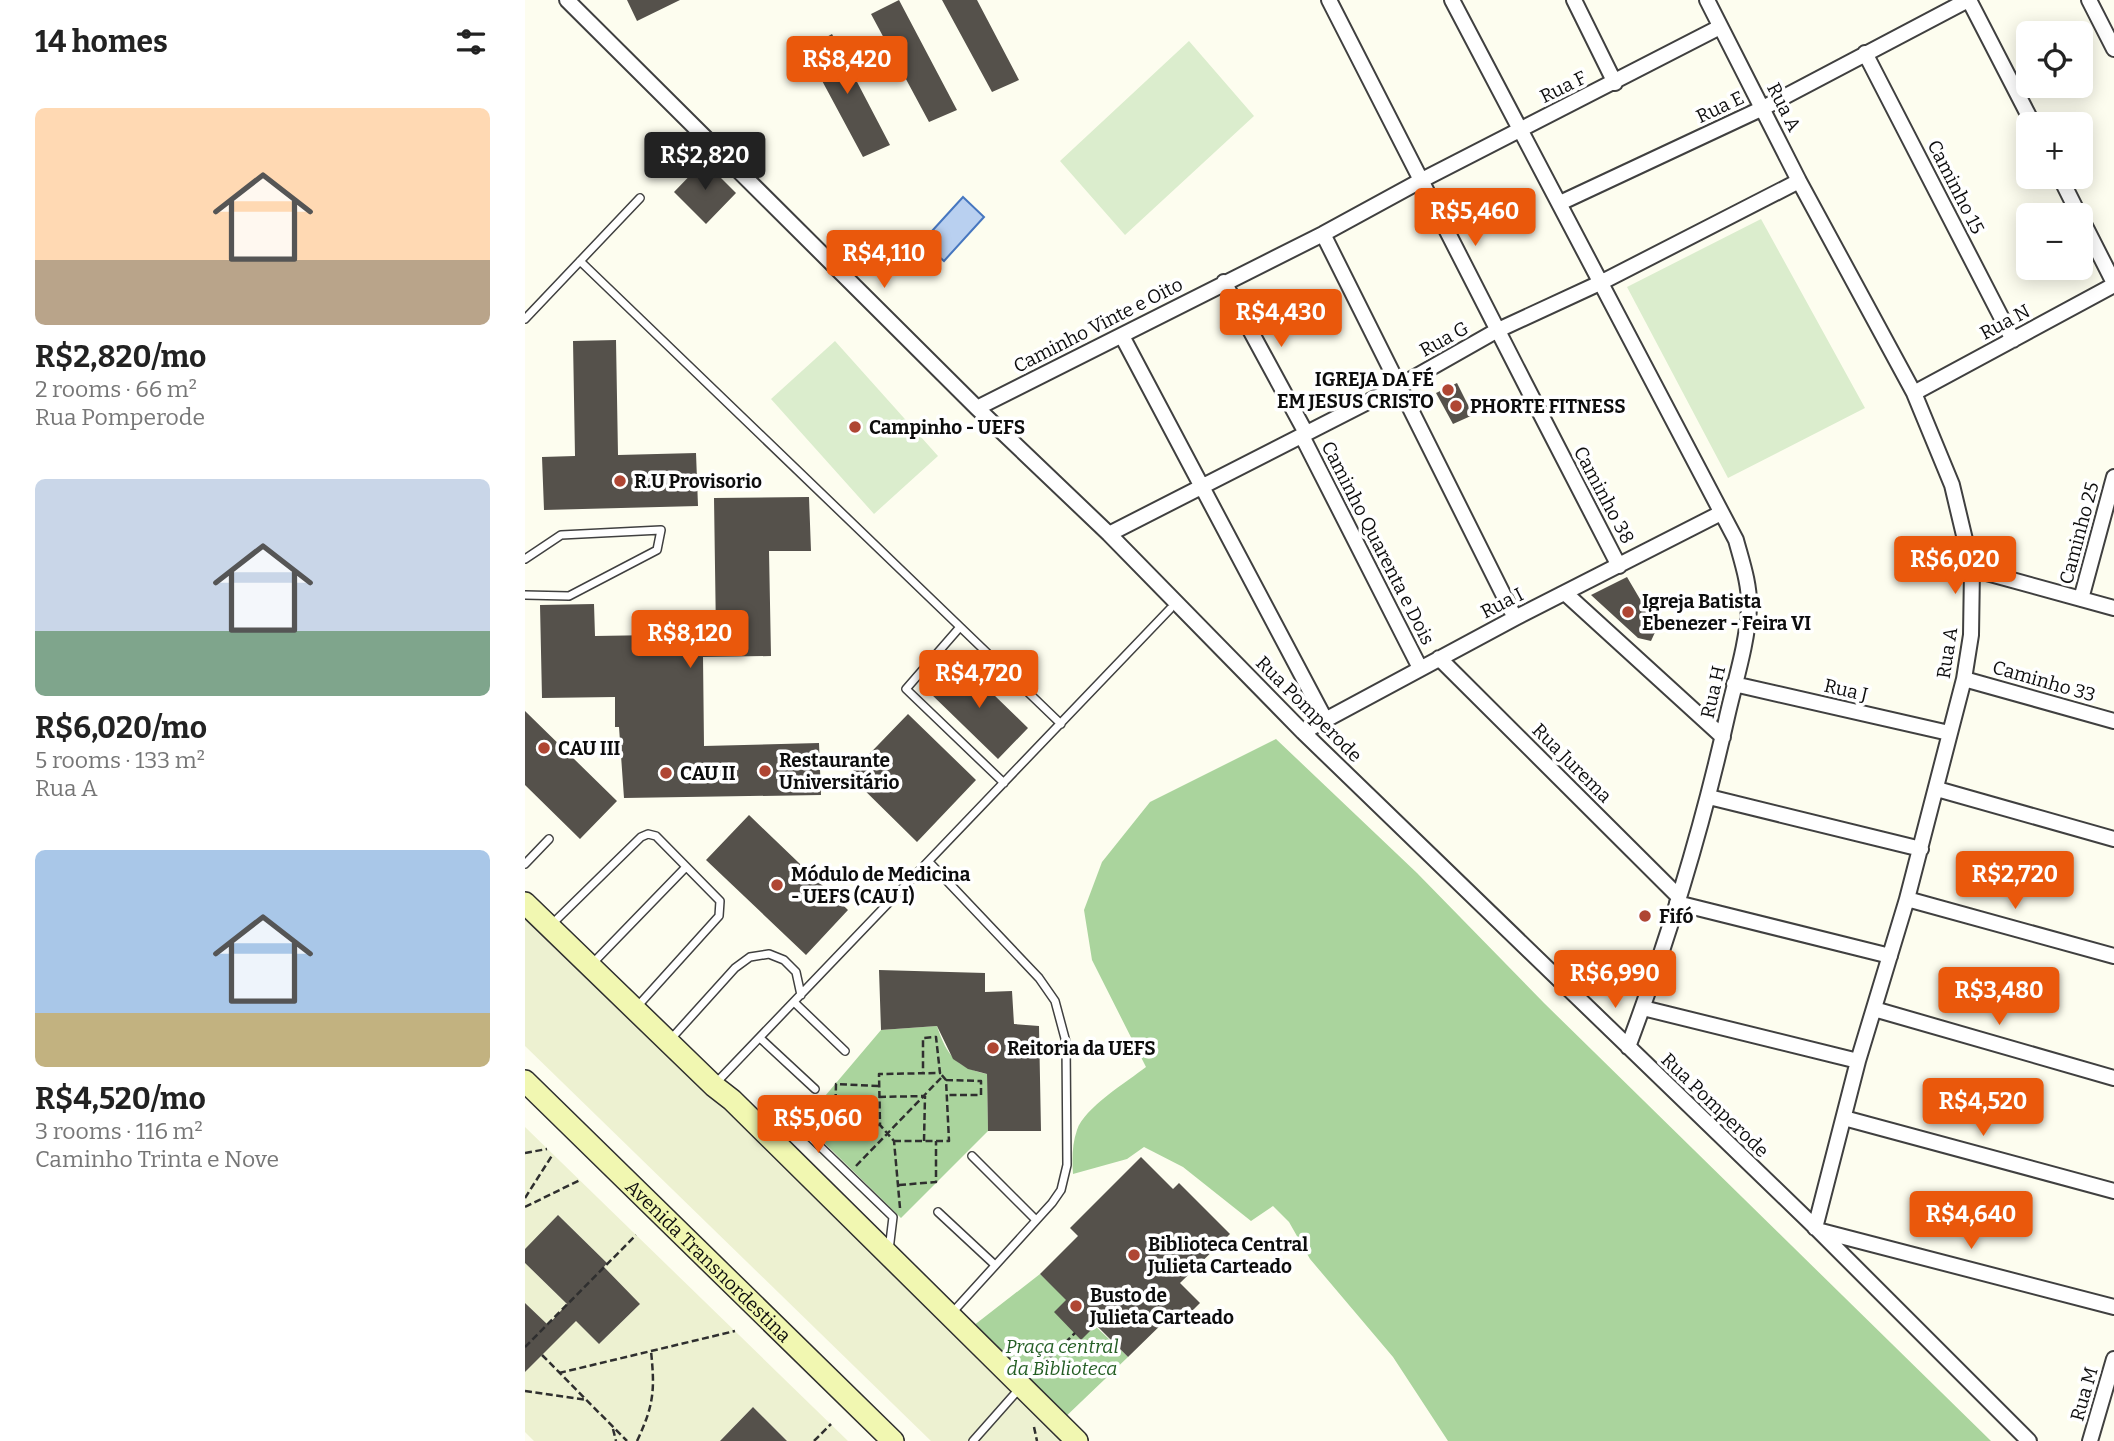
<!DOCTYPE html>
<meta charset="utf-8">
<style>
body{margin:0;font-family:Bitter,serif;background:#f6f6f6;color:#222;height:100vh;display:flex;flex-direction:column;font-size:26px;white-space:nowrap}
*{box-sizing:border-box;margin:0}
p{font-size:23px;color:#767676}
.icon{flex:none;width:38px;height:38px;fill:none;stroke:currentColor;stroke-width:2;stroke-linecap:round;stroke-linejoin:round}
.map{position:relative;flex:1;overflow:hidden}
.details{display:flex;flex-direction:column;background:#fff;width:525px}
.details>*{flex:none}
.tools{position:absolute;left:1491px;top:21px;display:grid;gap:14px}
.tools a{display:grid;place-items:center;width:77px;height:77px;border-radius:10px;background:#fff;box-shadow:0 4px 18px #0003;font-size:35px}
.price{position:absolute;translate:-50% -60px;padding:0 16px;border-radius:7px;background:#ea580c;color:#fff;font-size:23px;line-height:46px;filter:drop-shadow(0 2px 4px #0008)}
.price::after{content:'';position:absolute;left:50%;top:42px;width:21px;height:16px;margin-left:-10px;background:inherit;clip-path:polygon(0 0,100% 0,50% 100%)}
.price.active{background:#222;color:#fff}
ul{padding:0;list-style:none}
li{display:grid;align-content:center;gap:14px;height:371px;padding:0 35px}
li span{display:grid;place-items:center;height:217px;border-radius:10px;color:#555}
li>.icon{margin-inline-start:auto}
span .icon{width:126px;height:126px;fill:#fffc;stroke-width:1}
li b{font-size:30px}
h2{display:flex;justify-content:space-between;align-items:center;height:84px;padding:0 35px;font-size:30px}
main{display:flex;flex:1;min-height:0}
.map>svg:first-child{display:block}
.farmland{fill:#edf1d1}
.forest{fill:#aad49d}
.pitch{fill:#dbedcd}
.water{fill:#b9d0f0;stroke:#4777c0;stroke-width:2}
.building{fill:#55514b}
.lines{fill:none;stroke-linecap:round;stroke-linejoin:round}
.lane-casing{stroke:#404040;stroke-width:10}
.street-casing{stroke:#404040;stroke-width:18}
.secondary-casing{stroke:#2f2f2f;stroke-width:24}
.path{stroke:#2f2f2f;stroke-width:2.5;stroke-dasharray:7 3.5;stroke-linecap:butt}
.lane{stroke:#fff;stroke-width:7}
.street{stroke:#fff;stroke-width:14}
.secondary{stroke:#f1f7b1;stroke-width:21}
.poi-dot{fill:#af4633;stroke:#fff;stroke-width:2.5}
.labels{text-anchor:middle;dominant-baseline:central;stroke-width:7;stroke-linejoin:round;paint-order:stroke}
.street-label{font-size:19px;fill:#0d0d0d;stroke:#fff}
.poi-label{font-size:19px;font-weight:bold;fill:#0d0d0d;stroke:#fff;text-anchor:start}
.park-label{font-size:19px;font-style:italic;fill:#245e24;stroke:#fff}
</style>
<main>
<section class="details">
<h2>14 homes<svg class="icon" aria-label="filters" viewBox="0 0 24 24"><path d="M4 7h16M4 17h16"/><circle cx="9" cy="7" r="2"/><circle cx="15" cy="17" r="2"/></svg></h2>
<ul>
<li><span style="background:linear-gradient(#ffd9b3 70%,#b9a48a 0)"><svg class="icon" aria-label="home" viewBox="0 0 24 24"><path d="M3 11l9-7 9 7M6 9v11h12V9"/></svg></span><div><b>R$2,820/mo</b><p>2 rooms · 66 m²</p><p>Rua Pomperode</p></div></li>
<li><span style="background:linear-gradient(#c9d6e8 70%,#7fa58c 0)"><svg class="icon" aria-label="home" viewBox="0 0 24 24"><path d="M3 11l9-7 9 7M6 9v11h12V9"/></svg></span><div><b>R$6,020/mo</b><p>5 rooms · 133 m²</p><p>Rua A</p></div></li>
<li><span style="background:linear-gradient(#a9c7e8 75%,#c2b280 0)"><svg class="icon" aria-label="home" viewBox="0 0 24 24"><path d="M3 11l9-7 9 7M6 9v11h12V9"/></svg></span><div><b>R$4,520/mo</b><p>3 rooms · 116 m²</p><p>Caminho Trinta e Nove</p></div></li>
</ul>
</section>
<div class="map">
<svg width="1589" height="1441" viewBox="0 0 1589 1441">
<rect width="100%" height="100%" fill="#fdfdef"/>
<path class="farmland" d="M0,903L552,1441H406L0,1046Z
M0,1127L323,1441H262L228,1407L195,1441H9L0,1432V1372L34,1337L0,1303V1263L42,1304L39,1308L74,1344L115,1304L79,1267L82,1263L34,1216L0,1249Z"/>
<path class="forest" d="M751,739L892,873L1019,1003L1466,1441H923L868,1357L785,1259L764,1222L748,1206L726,1221L658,1167L619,1147L602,1159L548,1174C547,1160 547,1144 552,1130C559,1108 603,1081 621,1067L567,960L559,910L577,862L625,802Z
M412,1026C422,1056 431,1067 462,1074L463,1131L376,1218L278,1122L356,1030Z
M515,1274L603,1357L534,1423L448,1326Z"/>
<path class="pitch" d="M664,41L729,116L600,235L535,161Z
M1236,219L1340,408L1203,478L1102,287Z
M310,341L413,456L349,514L246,399Z"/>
<path class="water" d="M438,197L459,217L419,261L397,242Z"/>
<path class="building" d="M102,0H155L112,21Z
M374,0L432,110L404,122L346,14Z
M417,0H452L494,80L467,92Z
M307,34L365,145L338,157L280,49Z
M179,161L211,193L181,224L149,192Z
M91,340L93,455L171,453L173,506L19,510L17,457L50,456L48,341Z
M932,383L948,415L928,424L911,393Z
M284,497L286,551H244L246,656L178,657L179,746L294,743L296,795L99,798L94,727H90V697L17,698L15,605L69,604L70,636L191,634L189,498Z
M1102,577L1132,628L1126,641L1113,638L1066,595Z
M434,661L503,728L473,759L404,692Z
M0,711L92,801L55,839L0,785Z
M383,714L451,780L392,842L324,775Z
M224,815L323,910L281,955L181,860Z
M354,970L460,973V992L487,991L489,1024L514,1026L516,1131H463L462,1074L443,1069L428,1059L412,1026L356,1030Z
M616,1157L648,1189L654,1183L705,1234L655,1283L675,1303L653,1325L645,1316L603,1357L571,1325L556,1340L529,1312L541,1300L515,1274L553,1236L545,1228Z
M33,1215L82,1263L79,1267L115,1304L74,1344L51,1321L0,1372V1303L23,1325L42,1304L0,1263V1249Z
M228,1407L262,1441H195Z"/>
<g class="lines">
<g class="lane-casing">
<path id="lane" d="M55,261L536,724
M0,319L115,198
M0,559L36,535L136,530L132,550L44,596L0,595
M435,627L381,689L479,783
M404,862L514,978L530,1001L541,1042L542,1165L536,1190L527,1203L426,1314
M0,864L24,839
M26,925L116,837L123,834L131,836L195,901L194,916L110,1009
M66,965L161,867
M269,1002L320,1051
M235,1038L290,1089
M145,1040L210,968L225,957L244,954L259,960L271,972L276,995
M190,1084L645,609
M249,1135L278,1130L368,1217L364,1250
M447,1156L511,1220
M413,1212L470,1265
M448,1441L494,1389"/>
</g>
<g class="street-casing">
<path id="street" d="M42,0L452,408L584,534L778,732L1293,1230L1504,1441
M804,0C901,188 996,378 1094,566
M927,0L1211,540C1217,562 1225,585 1224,608C1222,645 1210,681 1202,717C1177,829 1143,940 1103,1047
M1049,0L1090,83
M1182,0L1274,181L1389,393L1427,485L1447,569L1446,635L1439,679L1382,899L1333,1061L1290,1228
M1444,0L1508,124
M1564,0L1589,49
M1340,53L1488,340
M1535,177L1554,215
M1035,203L1238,108L1443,0
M1556,218L1589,283
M798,234L990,618
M699,282L781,433
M597,336L800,719
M1389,393L1589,285
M452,408L798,234L897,180L1195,27
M777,436L895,668
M584,534L874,386L971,331L1077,282L1274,181
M1447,569L1589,608
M1040,593L1198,737
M1556,599L1589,477
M914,658L1153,896
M1439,679L1589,721
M1209,684L1424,733
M778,732L990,618L1196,513
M1412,789L1589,839
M1184,797L1396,849
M1382,899L1589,956
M1152,903L1365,956
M1118,1008L1333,1061
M1349,1009L1589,1078
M1319,1118L1589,1191
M1296,1231L1589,1307
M1565,1441L1589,1359"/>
</g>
<g class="secondary-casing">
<g id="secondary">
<path d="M0,903L189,1086L207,1100L552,1441"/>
<path id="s1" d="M0,1081L368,1441"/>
</g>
</g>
<path class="path" d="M421,1080L456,1081V1095H422
M354,1097L400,1096
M286,1122L355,1125
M310,1122L311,1084L354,1086
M369,1141H424L421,1080L415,1073
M399,1141L400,1096
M0,1153L22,1149
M331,1166L416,1078
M374,1185L411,1182V1141
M0,1198L28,1154
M0,1207L55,1180
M375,1208L369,1141L355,1125L354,1074L415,1073L411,1037L398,1038V1073
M0,1347L111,1235
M17,1355L102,1441
M510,1372L550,1333
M34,1373L210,1331
M0,1391L62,1400
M509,1427L512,1441
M88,1429L91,1441
M112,1441C129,1405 130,1390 126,1351
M289,1441L306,1424"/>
<use href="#lane" class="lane"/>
<use href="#street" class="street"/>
<use href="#secondary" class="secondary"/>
</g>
<g class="poi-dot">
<circle cx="923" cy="390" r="7"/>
<circle cx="931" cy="406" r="7"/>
<circle cx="330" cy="427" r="7"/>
<circle cx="95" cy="481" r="7"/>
<circle cx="1103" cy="612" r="7"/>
<circle cx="19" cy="748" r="7"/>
<circle cx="240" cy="771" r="7"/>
<circle cx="141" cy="773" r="7"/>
<circle cx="252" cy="885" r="7"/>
<circle cx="1120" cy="916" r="7"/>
<circle cx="468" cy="1048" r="7"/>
<circle cx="609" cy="1255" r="7"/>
<circle cx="551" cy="1306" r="7"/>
</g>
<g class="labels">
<g class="street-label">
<text transform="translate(1038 87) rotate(-26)">Rua F</text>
<text transform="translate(1195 107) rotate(-25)">Rua E</text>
<text transform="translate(1259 107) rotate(63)">Rua A</text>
<text transform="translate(1431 187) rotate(63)">Caminho 15</text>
<text transform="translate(1480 322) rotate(-28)">Rua N</text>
<text transform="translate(573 325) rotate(-27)">Caminho Vinte e Oito</text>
<text transform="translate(919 339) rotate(-29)">Rua G</text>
<text transform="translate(1079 495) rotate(62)">Caminho 38</text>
<text transform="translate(1554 533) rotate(-75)">Caminho 25</text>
<text transform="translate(853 543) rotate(63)">Caminho Quarenta e Dois</text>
<text transform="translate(977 603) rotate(-27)">Rua I</text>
<text transform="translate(1422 653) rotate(-81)">Rua A</text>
<text transform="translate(1519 681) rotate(16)">Caminho 33</text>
<text transform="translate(1321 690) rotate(13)">Rua J</text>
<text transform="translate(1188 692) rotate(-77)">Rua H</text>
<text transform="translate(784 709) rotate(45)">Rua Pomperode</text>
<text transform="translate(1047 763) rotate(45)">Rua Jurema</text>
<text transform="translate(1190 1105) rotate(44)">Rua Pomperode</text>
<text stroke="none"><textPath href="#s1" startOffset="257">Avenida Transnordestina</textPath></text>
<text transform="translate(1559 1394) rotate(-74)">Rua M</text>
</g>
<g class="poi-label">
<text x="909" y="379" text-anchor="end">IGREJA DA FÉ<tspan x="909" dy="22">EM JESUS CRISTO</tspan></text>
<text x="945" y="406">PHORTE FITNESS</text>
<text x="344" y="427">Campinho - UEFS</text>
<text x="109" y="481">R.U Provisorio</text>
<text x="1117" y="601">Igreja Batista<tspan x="1117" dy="22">Ebenezer - Feira VI</tspan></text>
<text x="33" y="748">CAU III</text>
<text x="254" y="760">Restaurante<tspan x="254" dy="22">Universitário</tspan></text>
<text x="155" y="773">CAU II</text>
<text x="266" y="874">Módulo de Medicina<tspan x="266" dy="22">- UEFS (CAU I)</tspan></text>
<text x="1134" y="916">Fifó</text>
<text x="482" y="1048">Reitoria da UEFS</text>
<text x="623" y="1244">Biblioteca Central<tspan x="623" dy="22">Julieta Carteado</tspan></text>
<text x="565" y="1295">Busto de<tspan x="565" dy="22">Julieta Carteado</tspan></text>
</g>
<g class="park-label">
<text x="537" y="1346">Praça central<tspan x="537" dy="22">da Biblioteca</tspan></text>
</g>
</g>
</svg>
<div class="tools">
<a><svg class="icon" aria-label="locate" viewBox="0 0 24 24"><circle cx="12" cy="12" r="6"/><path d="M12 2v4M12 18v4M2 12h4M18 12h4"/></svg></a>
<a>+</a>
<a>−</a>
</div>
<b class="price" style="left:322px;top:96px">R$8,420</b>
<b class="price active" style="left:180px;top:192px">R$2,820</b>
<b class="price" style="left:950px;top:248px">R$5,460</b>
<b class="price" style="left:359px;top:290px">R$4,110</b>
<b class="price" style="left:756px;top:349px">R$4,430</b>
<b class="price" style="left:1430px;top:596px">R$6,020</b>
<b class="price" style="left:165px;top:670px">R$8,120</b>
<b class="price" style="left:454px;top:710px">R$4,720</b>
<b class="price" style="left:1490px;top:911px">R$2,720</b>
<b class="price" style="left:1090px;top:1010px">R$6,990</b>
<b class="price" style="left:1474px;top:1027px">R$3,480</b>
<b class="price" style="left:1458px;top:1138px">R$4,520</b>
<b class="price" style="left:293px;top:1155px">R$5,060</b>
<b class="price" style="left:1446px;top:1251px">R$4,640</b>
</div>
</main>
